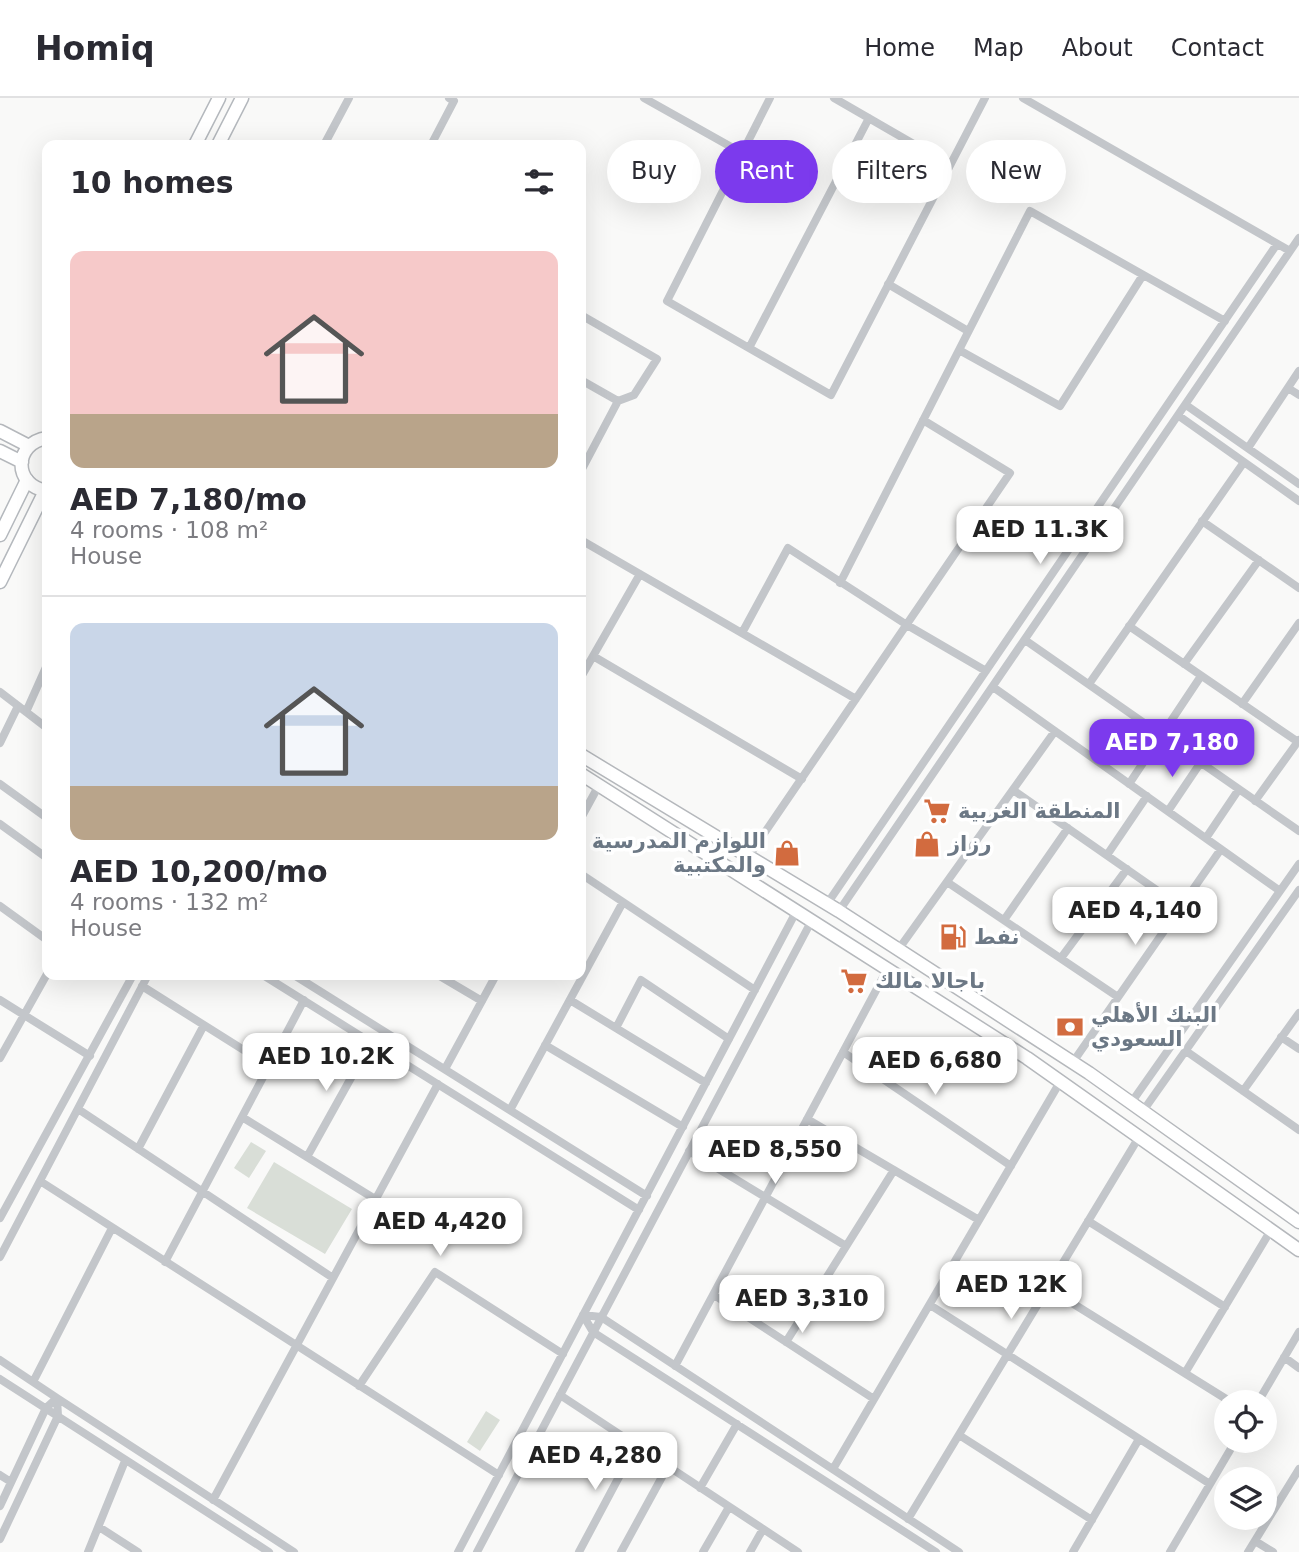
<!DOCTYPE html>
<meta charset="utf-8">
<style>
body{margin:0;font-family:"DejaVu Sans","Noto Sans Arabic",sans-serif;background:#f2f2f3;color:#2b2b33;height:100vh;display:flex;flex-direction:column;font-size:26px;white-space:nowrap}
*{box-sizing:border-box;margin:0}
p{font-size:23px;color:#7c7c81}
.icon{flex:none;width:38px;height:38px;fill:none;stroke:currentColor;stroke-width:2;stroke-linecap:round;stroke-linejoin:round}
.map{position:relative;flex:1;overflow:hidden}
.drawer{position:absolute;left:42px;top:42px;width:544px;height:840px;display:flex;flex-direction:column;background:#fff;border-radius:14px;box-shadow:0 7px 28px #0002}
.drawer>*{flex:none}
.guide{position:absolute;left:607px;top:42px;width:586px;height:63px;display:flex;gap:14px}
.tools{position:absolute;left:1214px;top:1292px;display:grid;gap:14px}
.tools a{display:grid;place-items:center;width:63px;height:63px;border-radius:50%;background:#fff;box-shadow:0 7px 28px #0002;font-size:35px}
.price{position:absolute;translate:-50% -60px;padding:0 16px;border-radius:14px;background:#fff;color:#222;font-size:23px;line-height:46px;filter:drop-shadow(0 2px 4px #0008)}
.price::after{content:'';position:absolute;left:50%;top:42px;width:21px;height:16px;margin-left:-10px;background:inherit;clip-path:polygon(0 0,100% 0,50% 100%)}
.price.active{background:#7c3aed;color:#fff}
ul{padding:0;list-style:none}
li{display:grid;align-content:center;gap:14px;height:371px;padding:0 28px}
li+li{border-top:2px solid #e1e1e2}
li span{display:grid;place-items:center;height:217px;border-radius:14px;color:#555}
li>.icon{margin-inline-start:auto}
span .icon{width:126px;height:126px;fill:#fffc;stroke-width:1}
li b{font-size:30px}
h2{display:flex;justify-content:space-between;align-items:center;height:84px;padding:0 28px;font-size:30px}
.chip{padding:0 24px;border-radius:32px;background:#fff;box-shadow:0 7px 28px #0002;font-size:24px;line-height:63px}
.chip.active{background:#7c3aed;color:#fff}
header{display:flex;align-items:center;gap:42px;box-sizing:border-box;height:98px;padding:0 35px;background:#fff;border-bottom:2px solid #e1e1e2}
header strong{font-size:33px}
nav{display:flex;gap:38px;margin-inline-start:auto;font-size:24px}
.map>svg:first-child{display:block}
.green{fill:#d9ded7}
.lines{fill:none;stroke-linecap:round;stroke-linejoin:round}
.secondary-casing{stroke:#b4b8bd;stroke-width:15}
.primary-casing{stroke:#b5b8bc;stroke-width:15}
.minor{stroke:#c3c6ca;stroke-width:8}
.secondary{stroke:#fff;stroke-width:12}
.primary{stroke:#fff;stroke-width:12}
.labels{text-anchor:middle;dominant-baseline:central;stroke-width:7;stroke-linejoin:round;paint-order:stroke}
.poi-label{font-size:21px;font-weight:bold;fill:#6c7885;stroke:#fff;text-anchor:start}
</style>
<header>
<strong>Homiq</strong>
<nav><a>Home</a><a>Map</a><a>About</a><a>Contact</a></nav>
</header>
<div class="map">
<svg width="1299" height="1454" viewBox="0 0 1299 1454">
<rect width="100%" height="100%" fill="#f9f9f8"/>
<path class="green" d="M251,1044L266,1053L249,1080L234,1070Z
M274,1064L352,1111L325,1156L247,1110Z
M486,1313L500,1322L480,1353L467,1344Z"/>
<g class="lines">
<g class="secondary-casing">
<path id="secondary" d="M195,47L219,0
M218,47L242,0
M0,437L27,382
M0,484L45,393"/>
</g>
<g class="primary-casing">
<path id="primary" d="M0,333L29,348
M47,340C13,345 13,388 47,393
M0,353L22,364
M581,657L839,813L1089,975L1299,1124
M581,676L1027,960L1299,1152"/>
</g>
<path class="minor" d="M644,0L742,55
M770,0L667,203L831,297L985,0
M834,0L950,67
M1023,0L1290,153
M324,47L349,0
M431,47L454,3L449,0
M888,186L968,233
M581,217L657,261L634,297L618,303
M749,250L869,20
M959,252L1060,308L1143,177
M581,282L618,303L581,373
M1288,290L1299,297
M1186,307L1299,386
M1179,318L1299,403
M1248,350L1299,273
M1202,423L1299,490
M581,442L856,601
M840,485L1030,113L1225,223
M1129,528L1298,644
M742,535L788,450L907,527L986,573
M1025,542L1299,733
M593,558L802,681
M1184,566L1259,462
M581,579L640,476
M1089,586L1244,364
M993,589L1280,793
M0,594L47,630
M1242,606L1299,525
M26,614L47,567
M0,645L18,608
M0,686L47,720
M1129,686L1201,578
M1013,692L1181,809
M1255,703L1299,642
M1168,713L1201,664
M581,720L599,687
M0,726L47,760
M1206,740L1239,691
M1107,757L1147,698
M748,759L1010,375L923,322
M581,776L755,892
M947,784L1118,899
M827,806L1277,146
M0,808L47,842
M839,813L1299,140
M1004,822L1068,730
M898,852L1055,633
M1061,860L1127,771
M263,877L639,1112
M294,877L647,1098
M438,877L482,903
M142,888L269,968
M0,902L90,958
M570,902L706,985
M616,930L641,882L729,941
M1281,939L1299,951
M545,947L683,1029
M1186,953L1299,1032
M843,954L1011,1068
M0,960L47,876
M1073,964L1221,751
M445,971L496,877
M1243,993L1299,915
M1131,1005L1299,766
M78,1011L333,1180
M510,1012L623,804
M1143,1013L1299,792
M242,1019L375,1101
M807,1021L979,1122
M138,1051L204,927
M689,1053L846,1148
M307,1059L371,944
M40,1083L499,1377
M0,1120L133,877
M1088,1123L1225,1209
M0,1159L148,877
M165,1164L304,902
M1048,1190L1231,1304
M714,1197L874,1301
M930,1207L1210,1386
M583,1217L601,1219L959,1454
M583,1217L593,1234L936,1454
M786,1244L894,1072
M1284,1259L1299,1270
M0,1262L57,1300L58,1318L0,1441
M675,1268L888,870
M1185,1275L1271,1132
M0,1281L269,1454
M33,1284L112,1130
M359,1288L435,1174L563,1256
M560,1297L798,1454
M1258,1304L1299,1234
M959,1337L1092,1422
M833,1371L1060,984
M0,1377L11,1384
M700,1390L737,1326
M213,1402L438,986
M0,1408L46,1310L57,1300L294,1454
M908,1421L1139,1039
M99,1429L138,1454
M1255,1443L1273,1454
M88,1454L125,1363
M458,1454L797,812
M477,1454L812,822
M579,1454L636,1347
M621,1454L668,1368
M703,1454L729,1409
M750,1454L763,1431
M1073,1454L1139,1341
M1170,1454L1236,1342
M1248,1454L1299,1371"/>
<use href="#secondary" class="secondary"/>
<use href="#primary" class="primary"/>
</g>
<defs>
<g id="supermarket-bare" transform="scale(2.1)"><path d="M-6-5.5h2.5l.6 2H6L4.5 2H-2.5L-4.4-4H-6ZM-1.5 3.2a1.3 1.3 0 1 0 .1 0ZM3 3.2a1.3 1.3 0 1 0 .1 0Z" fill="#d26b3f" stroke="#fff" stroke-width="2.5" paint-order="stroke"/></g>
<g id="shop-bare" transform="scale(2.1)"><path d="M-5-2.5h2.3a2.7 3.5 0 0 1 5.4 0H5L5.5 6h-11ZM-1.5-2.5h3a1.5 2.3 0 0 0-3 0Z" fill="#d26b3f" stroke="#fff" stroke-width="2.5" paint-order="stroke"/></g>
<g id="fuel-bare" transform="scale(2.1)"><path d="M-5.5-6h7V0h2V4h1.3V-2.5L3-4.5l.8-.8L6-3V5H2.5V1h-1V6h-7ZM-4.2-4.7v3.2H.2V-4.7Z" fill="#d26b3f" stroke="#fff" stroke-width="2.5" paint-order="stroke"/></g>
<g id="bank-bare" transform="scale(2.1)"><path d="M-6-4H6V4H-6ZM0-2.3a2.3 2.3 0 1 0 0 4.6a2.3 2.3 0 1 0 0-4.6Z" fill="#d26b3f" stroke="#fff" stroke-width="2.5" paint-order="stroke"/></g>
</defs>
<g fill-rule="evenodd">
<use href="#supermarket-bare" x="937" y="713"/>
<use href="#shop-bare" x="927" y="746"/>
<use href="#shop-bare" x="787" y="755"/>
<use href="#fuel-bare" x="953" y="839"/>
<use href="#supermarket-bare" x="854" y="883"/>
<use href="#bank-bare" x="1070" y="929"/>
</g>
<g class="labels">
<g class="poi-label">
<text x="958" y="713">المنطقة الغربية</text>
<text x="766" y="743" text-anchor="end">اللوازم المدرسية<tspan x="766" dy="24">والمكتبية</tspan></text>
<text x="948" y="746">رزاز</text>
<text x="974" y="839">نفط</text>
<text x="875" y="883">باجالا مالك</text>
<text x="1091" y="917">البنك الأهلي<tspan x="1091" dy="24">السعودي</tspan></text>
</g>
</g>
</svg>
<div class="tools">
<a><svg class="icon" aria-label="locate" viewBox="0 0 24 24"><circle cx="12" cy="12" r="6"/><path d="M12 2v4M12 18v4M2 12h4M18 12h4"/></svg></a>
<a><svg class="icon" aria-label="layers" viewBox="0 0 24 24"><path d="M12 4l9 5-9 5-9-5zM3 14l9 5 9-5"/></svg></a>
</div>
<b class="price" style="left:1040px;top:468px">AED 11.3K</b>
<b class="price active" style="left:1172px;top:681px">AED 7,180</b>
<b class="price" style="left:1135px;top:849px">AED 4,140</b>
<b class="price" style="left:326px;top:995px">AED 10.2K</b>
<b class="price" style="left:935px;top:999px">AED 6,680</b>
<b class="price" style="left:775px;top:1088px">AED 8,550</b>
<b class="price" style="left:440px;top:1160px">AED 4,420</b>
<b class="price" style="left:1011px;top:1223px">AED 12K</b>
<b class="price" style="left:802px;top:1237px">AED 3,310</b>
<b class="price" style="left:595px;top:1394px">AED 4,280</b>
<div class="guide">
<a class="chip">Buy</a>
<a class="chip active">Rent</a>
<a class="chip">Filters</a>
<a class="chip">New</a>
</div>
<section class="drawer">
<h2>10 homes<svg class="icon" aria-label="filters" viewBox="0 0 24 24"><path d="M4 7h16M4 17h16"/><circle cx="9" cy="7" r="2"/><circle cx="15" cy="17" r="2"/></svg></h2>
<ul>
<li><span style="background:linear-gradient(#f6c9c9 75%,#b9a48a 0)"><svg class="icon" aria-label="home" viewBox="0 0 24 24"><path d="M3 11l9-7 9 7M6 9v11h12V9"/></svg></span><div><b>AED 7,180/mo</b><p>4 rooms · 108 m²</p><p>House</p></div></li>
<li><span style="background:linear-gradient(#c9d6e8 75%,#b9a48a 0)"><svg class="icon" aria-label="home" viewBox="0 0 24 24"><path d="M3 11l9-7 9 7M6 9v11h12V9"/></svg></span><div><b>AED 10,200/mo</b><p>4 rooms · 132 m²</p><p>House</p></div></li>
</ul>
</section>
</div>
